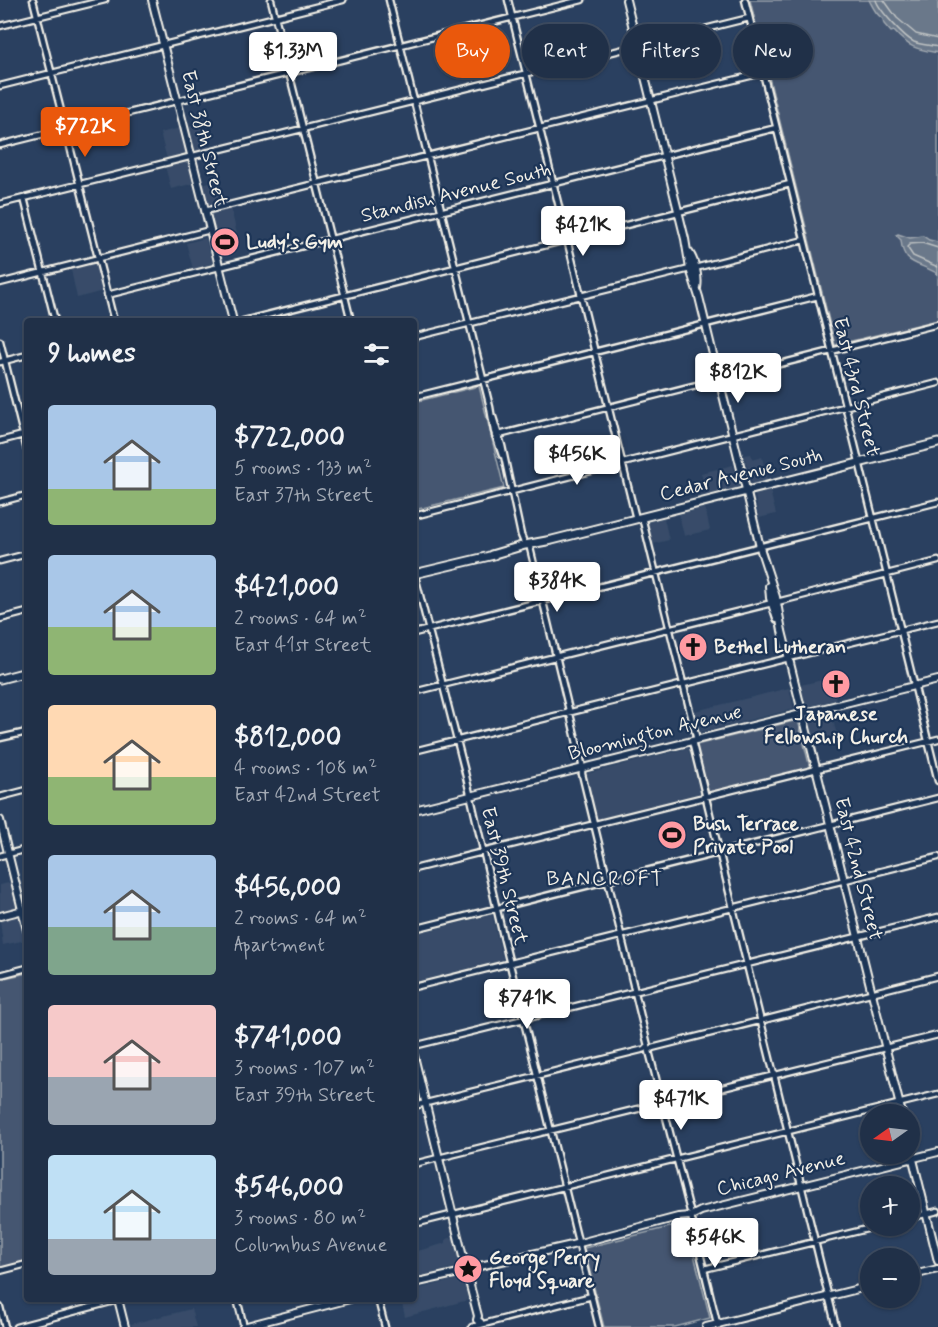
<!DOCTYPE html>
<meta charset="utf-8">
<style>
body{margin:0;font-family:Mynerve,sans-serif;background:#28384f;color:#f1f3f6;height:100vh;display:flex;flex-direction:column;font-size:22px;white-space:nowrap}
*{box-sizing:border-box;margin:0}
p{font-size:20px;color:#a2a9b4}
.icon{flex:none;width:33px;height:33px;fill:none;stroke:currentColor;stroke-width:2;stroke-linecap:round;stroke-linejoin:round}
.map{position:relative;flex:1;overflow:hidden}
.panel{position:absolute;left:24px;top:318px;width:393px;height:984px;display:flex;flex-direction:column;background:#203048;border-radius:6px;box-shadow:0 2px 4px #0004,0 0 0 2px #3d4b60}
.panel>*{flex:none}
.guide{position:absolute;left:435px;top:24px;width:412px;height:54px;display:flex;gap:12px}
.needle{width:39px;rotate:256deg}
.fabs{position:absolute;left:860px;top:1104px;display:grid;gap:12px}
.fabs a{display:grid;place-items:center;width:60px;height:60px;border-radius:50%;background:#203048;box-shadow:0 2px 4px #0004,0 0 0 2px #3d4b60;font-size:30px}
.price{position:absolute;translate:-50% -51px;padding:0 14px;border-radius:6px;background:#fff;color:#222;font-size:20px;line-height:39px;filter:drop-shadow(0 2px 3px #0008)}
.price::after{content:'';position:absolute;left:50%;top:36px;width:18px;height:14px;margin-left:-9px;background:inherit;clip-path:polygon(0 0,100% 0,50% 100%)}
.price.current{background:#ea580c;color:#fff}
ul{padding:0;list-style:none}
li{display:flex;align-items:center;gap:18px;height:150px;padding:0 24px}
li span{display:grid;place-items:center;flex:none;width:168px;height:120px;border-radius:6px;color:#555}
li>.icon{margin-inline-start:auto}
span .icon{width:72px;height:72px;fill:#fffc;stroke-width:1}
li b{font-size:26px}
h2{display:flex;justify-content:space-between;align-items:center;height:72px;padding:0 24px;font-size:26px}
.tag{padding:0 21px;border-radius:27px;background:#203048;box-shadow:0 2px 4px #0004,0 0 0 2px #3d4b60;font-size:21px;line-height:54px}
.tag.current{background:#ea580c;color:#fff}
.map>svg:first-child{display:block}
.built{fill:#374c69}
.green{fill:#445771;stroke:#9ca4ac;stroke-width:1.5}
.water{fill:#6a788a;stroke:#a1a8b0;stroke-width:1.5}
.lines{fill:none;stroke-linecap:round;stroke-linejoin:round}
.shore{stroke:#bdc1c2;stroke-width:1.5}
.minor-casing{stroke:#f4f1e8;stroke-width:9}
.tertiary-casing{stroke:#f4f1e8;stroke-width:10}
.secondary-casing{stroke:#f4f1e8;stroke-width:11}
.minor{stroke:#1d3557;stroke-width:4.5}
.tertiary{stroke:#1d3557;stroke-width:6}
.secondary{stroke:#1d3557;stroke-width:7}
.labels{text-anchor:middle;dominant-baseline:central;stroke-width:4.5;stroke-linejoin:round;paint-order:stroke}
.street-label{font-size:20px;fill:#f4f1e8;stroke:#1d3557}
.poi-label{font-size:20px;font-weight:bold;fill:#f4f1e8;stroke:#1d3557;text-anchor:start}
.neighbourhood-label{font-size:21px;letter-spacing:1.5px;fill:#f4f1e8;stroke:#1d3557}
</style>
<div class="map">
<svg width="938" height="1327" viewBox="0 0 938 1327">
<rect width="100%" height="100%" fill="#2a4060"/>
<filter id="ink" filterUnits="userSpaceOnUse"><feTurbulence type="fractalNoise" baseFrequency=".0167" numOctaves="2"/><feDisplacementMap in="SourceGraphic" scale="12" xChannelSelector="R" yChannelSelector="G"/><feConvolveMatrix kernelMatrix="1 2 1 2 8 2 1 2 1" color-interpolation-filters="sRGB"/></filter>
<g filter="url(#ink)">
<path class="built" d="M202,123L209,149L194,152L188,127Z
M180,128L186,154L167,159L160,133Z
M187,160L189,162L195,183L171,189L165,166Z
M217,180L223,205L209,207L202,184Z
M231,209L237,234L231,236L233,245L218,248L210,216L213,213Z
M206,238L213,263L193,269L186,243Z
M95,263L103,291L77,298L71,270Z
M751,454L753,460L762,457L767,480L752,484L744,455Z
M733,465L739,488L707,496L701,473Z
M770,491L776,514L759,518L755,495Z
M705,508L710,530L684,536L679,514Z
M664,518L669,540L653,544L647,522Z
M831,678L836,700L806,707L801,685Z
M789,688L794,709L701,732L695,711Z
M831,713L837,735L814,741L809,718Z
M688,748L700,793L598,819L586,774Z
M12,882L18,907L0,912V885Z
M18,915L21,918L26,940L3,945L0,920Z
M492,915L503,960L414,982V934Z
M454,1237L461,1263L460,1266L414,1278V1252L446,1243V1239Z
M463,1278L468,1300L405,1317L401,1299H414V1290Z
M191,1309L196,1327H132L131,1324Z"/>
<path class="green" d="M750,0H938V320L835,345Z
M479,386L504,488L414,510V402Z
M798,720L810,768L708,793L696,745Z
M27,973V1176L23,1182L27,1200V1262L0,1269V979Z
M686,1223L710,1318L675,1327H604L584,1248Z"/>
<path class="water" d="M869,0H938V53C917,49 909,48 894,31L891,32L884,24L883,19C876,14 874,9 869,0Z
M898,234L910,238L923,236L929,240L938,242V274C919,262 903,266 901,240L896,235Z"/>
<g class="lines">
<path class="shore" d="M876,0C879,10 904,37 914,42C921,45 931,45 938,47
M884,0L897,18L916,34L938,39
M938,248L922,243L910,244L907,247L913,256L938,267"/>
<g class="minor-casing">
<path id="minor" d="M33,0L114,321
M271,0L351,321
M389,0L490,407L494,431L502,455
M508,0L636,519
M745,0L938,781
M0,26L105,0
M0,86L343,0
M0,145L582,0
M24,198L55,321
M0,204L749,18
M205,211L762,73
M695,268L804,240
M0,283L210,230
M107,295L776,128
M243,321L790,184
M414,337L690,269
M0,341L27,450
M0,362L27,355
M414,397L818,296
M493,417L502,446L521,535L525,545
M495,436L938,324
M0,441L27,434
M0,502L27,495
M414,516L938,383
M642,517L697,740
M0,561L27,554
M414,572L464,768L503,936L599,1327
M777,602L938,561
M0,619L27,612
M414,633L938,502
M414,692L772,603
M0,738L27,732
M692,741L836,1327
M414,751L938,621
M0,797L27,790
M0,856L27,849
M414,869L938,739
M414,929L938,798
M0,975L27,968
M414,987L938,857
M414,1046L938,917
M414,1106L645,1049L648,1046L582,774V764L530,548
M414,1164L938,1035
M690,1211L650,1055L649,1051L652,1048L938,976
M691,1216L718,1327
M909,1218L938,1211
M414,1224L938,1094
M704,1269L879,1226
M0,1271L27,1264
M237,1299L244,1327
M378,1299L385,1327
M0,1307L5,1327
M16,1327L122,1299
M472,1327L592,1296"/>
</g>
<g class="tertiary-casing">
<path id="tertiary" d="M152,0L233,321
M626,0L685,239L690,269L699,297L761,551L776,597L782,631L902,1114
M687,250C695,258 699,277 697,288
M769,586L770,598L777,619
M414,810L938,680
M0,820L27,930
M0,916L27,909
M414,1056L465,1265
M909,1143L938,1261
M471,1268L572,1245L678,1217L691,1216L701,1211L938,1152
M467,1274L478,1316L477,1320L480,1322
M909,1276L938,1269
M414,1283L463,1272
M118,1299L125,1327
M243,1327L350,1299
M706,1327L870,1286"/>
</g>
<g class="secondary-casing">
<path id="secondary" d="M491,555L525,545L552,540L938,443
M414,574L494,555
M0,679L27,672"/>
</g>
<use href="#minor" class="minor"/>
<use href="#tertiary" class="tertiary"/>
<use href="#secondary" class="secondary"/>
</g>
</g>
<defs>
<g id="stadium-disc" transform="scale(1.5)"><circle r="9.5" fill="#ff9aa2" stroke="#1d3557"/><path d="M0-5a6.5 5 0 1 0 0 10a6.5 5 0 1 0 0-10ZM-3.5-1.8h7v3.6h-7Z" fill="#111"/></g>
<g id="church-disc" transform="scale(1.5)"><circle r="9.5" fill="#ff9aa2" stroke="#1d3557"/><path d="M-1.2-6h2.4v3.5h3.3v2.4h-3.3V6h-2.4V-.1h-3.3v-2.4h3.3Z" fill="#111"/></g>
<g id="sight-disc" transform="scale(1.5)"><circle r="9.5" fill="#ff9aa2" stroke="#1d3557"/><path d="M0-6L1.8-2.2L6-1.7L2.9 1.2L3.7 5.4L0 3.3L-3.7 5.4L-2.9 1.2L-6-1.7L-1.8-2.2Z" fill="#111"/></g>
</defs>
<g fill-rule="evenodd">
<use href="#stadium-disc" x="225" y="242"/>
<use href="#church-disc" x="693" y="647"/>
<use href="#church-disc" x="836" y="684"/>
<use href="#stadium-disc" x="672" y="835"/>
<use href="#sight-disc" x="468" y="1269"/>
</g>
<g class="labels">
<g class="street-label">
<text transform="translate(204 139) rotate(76)">East 38th Street</text>
<text transform="translate(456 193) rotate(-14)">Standish Avenue South</text>
<text transform="translate(856 387) rotate(76)">East 43rd Street</text>
<text transform="translate(741 475) rotate(-14)">Cedar Avenue South</text>
<text transform="translate(655 733) rotate(-14)">Bloomington Avenue</text>
<text transform="translate(858 869) rotate(76)">East 42nd Street</text>
<text transform="translate(504 876) rotate(76)">East 39th Street</text>
<text transform="translate(781 1174) rotate(-14)">Chicago Avenue</text>
</g>
<g class="poi-label">
<text x="246" y="242">Ludy's Gym</text>
<text x="714" y="647">Bethel Lutheran</text>
<text x="836" y="714" text-anchor="middle">Japanese<tspan x="836" dy="23">Fellowship Church</tspan></text>
<text x="693" y="824">Bush Terrace<tspan x="693" dy="23">Private Pool</tspan></text>
<text x="489" y="1258">George Perry<tspan x="489" dy="23">Floyd Square</tspan></text>
</g>
<g class="neighbourhood-label">
<text x="605" y="879">BANCROFT</text>
</g>
</g>
</svg>
<div class="fabs">
<a><svg class="needle" viewBox="-14 -14 28 28"><path d="M0-13l5 13h-10z" fill="#e53935"/><path d="M0 13l5-13h-10z" fill="#a2a9b4"/></svg></a>
<a>+</a>
<a>−</a>
</div>
<b class="price" style="left:293px;top:83px">$1.33M</b>
<b class="price current" style="left:85px;top:158px">$722K</b>
<b class="price" style="left:583px;top:257px">$421K</b>
<b class="price" style="left:738px;top:404px">$812K</b>
<b class="price" style="left:577px;top:486px">$456K</b>
<b class="price" style="left:557px;top:613px">$384K</b>
<b class="price" style="left:527px;top:1030px">$741K</b>
<b class="price" style="left:681px;top:1131px">$471K</b>
<b class="price" style="left:715px;top:1269px">$546K</b>
<div class="guide">
<a class="tag current">Buy</a>
<a class="tag">Rent</a>
<a class="tag">Filters</a>
<a class="tag">New</a>
</div>
<section class="panel">
<h2>9 homes<svg class="icon" aria-label="filters" viewBox="0 0 24 24"><path d="M4 7h16M4 17h16"/><circle cx="9" cy="7" r="2"/><circle cx="15" cy="17" r="2"/></svg></h2>
<ul>
<li><span style="background:linear-gradient(#a9c7e8 70%,#8fb573 0)"><svg class="icon" aria-label="home" viewBox="0 0 24 24"><path d="M3 11l9-7 9 7M6 9v11h12V9"/></svg></span><div><b>$722,000</b><p>5 rooms · 133 m²</p><p>East 37th Street</p></div></li>
<li><span style="background:linear-gradient(#a9c7e8 60%,#8fb573 0)"><svg class="icon" aria-label="home" viewBox="0 0 24 24"><path d="M3 11l9-7 9 7M6 9v11h12V9"/></svg></span><div><b>$421,000</b><p>2 rooms · 64 m²</p><p>East 41st Street</p></div></li>
<li><span style="background:linear-gradient(#ffd9b3 60%,#8fb573 0)"><svg class="icon" aria-label="home" viewBox="0 0 24 24"><path d="M3 11l9-7 9 7M6 9v11h12V9"/></svg></span><div><b>$812,000</b><p>4 rooms · 108 m²</p><p>East 42nd Street</p></div></li>
<li><span style="background:linear-gradient(#a9c7e8 60%,#7fa58c 0)"><svg class="icon" aria-label="home" viewBox="0 0 24 24"><path d="M3 11l9-7 9 7M6 9v11h12V9"/></svg></span><div><b>$456,000</b><p>2 rooms · 64 m²</p><p>Apartment</p></div></li>
<li><span style="background:linear-gradient(#f6c9c9 60%,#9aa5b1 0)"><svg class="icon" aria-label="home" viewBox="0 0 24 24"><path d="M3 11l9-7 9 7M6 9v11h12V9"/></svg></span><div><b>$741,000</b><p>3 rooms · 107 m²</p><p>East 39th Street</p></div></li>
<li><span style="background:linear-gradient(#bfe0f5 70%,#9aa5b1 0)"><svg class="icon" aria-label="home" viewBox="0 0 24 24"><path d="M3 11l9-7 9 7M6 9v11h12V9"/></svg></span><div><b>$546,000</b><p>3 rooms · 80 m²</p><p>Columbus Avenue</p></div></li>
</ul>
</section>
</div>
